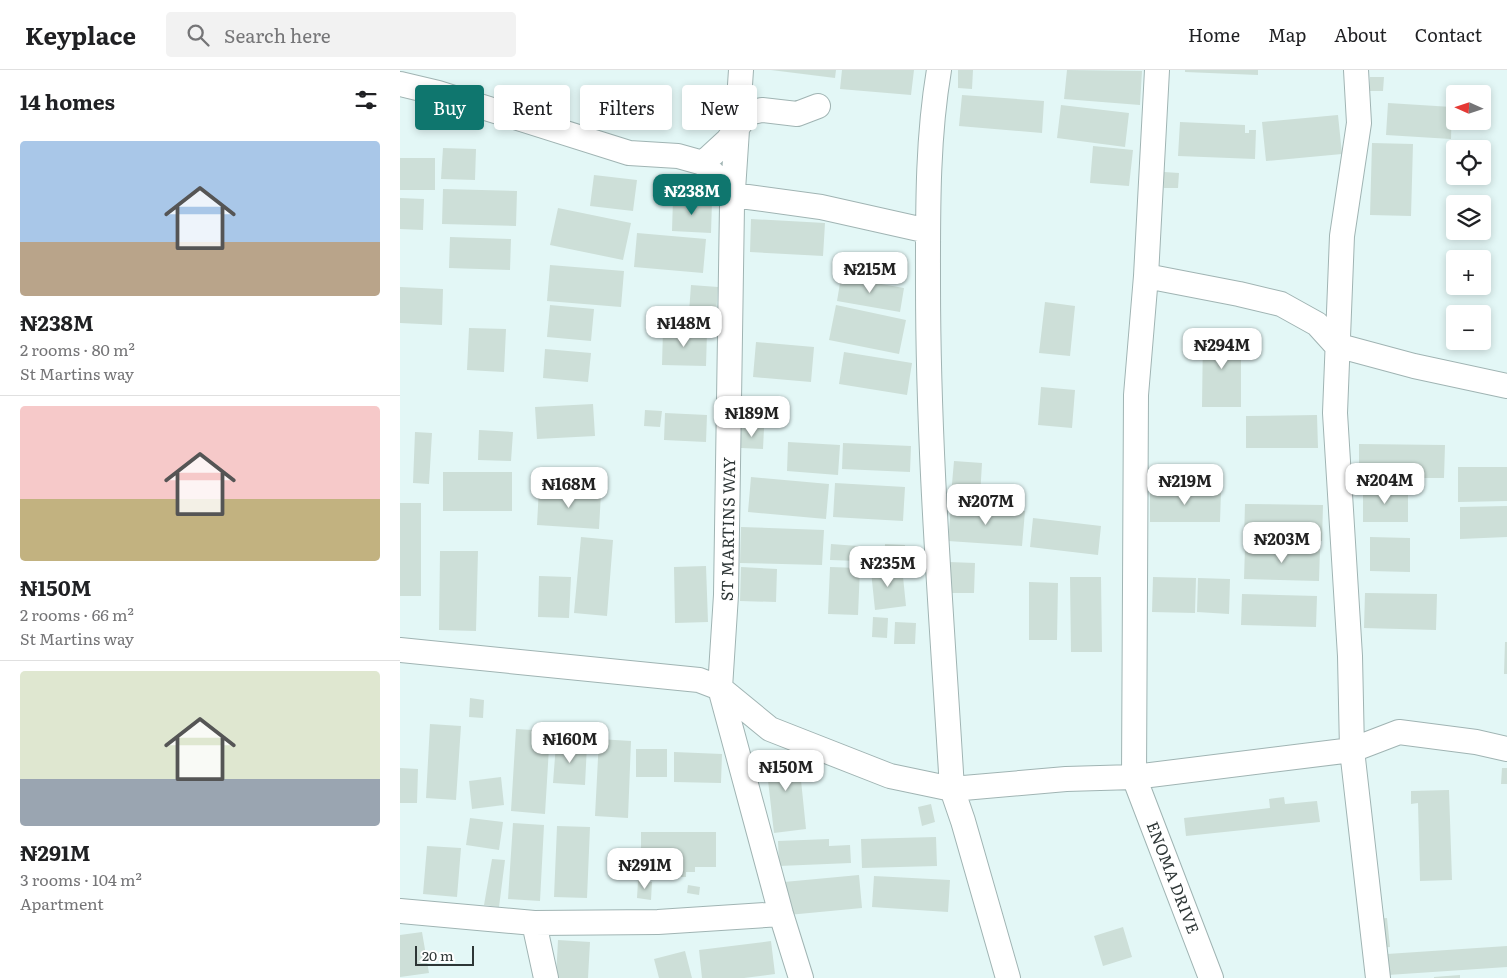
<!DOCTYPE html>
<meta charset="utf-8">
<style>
body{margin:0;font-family:Literata,serif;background:#f2f2f2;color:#202124;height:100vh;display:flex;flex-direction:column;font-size:19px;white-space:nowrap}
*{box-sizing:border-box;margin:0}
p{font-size:16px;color:#757577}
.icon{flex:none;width:28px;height:28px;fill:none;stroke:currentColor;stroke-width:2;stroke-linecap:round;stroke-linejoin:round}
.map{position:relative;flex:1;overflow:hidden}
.side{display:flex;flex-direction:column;background:#fff;width:400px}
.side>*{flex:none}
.top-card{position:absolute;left:15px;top:15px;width:475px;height:45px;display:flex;gap:10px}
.needle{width:32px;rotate:273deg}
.controls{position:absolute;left:1046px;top:15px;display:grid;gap:10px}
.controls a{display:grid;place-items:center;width:45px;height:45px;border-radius:5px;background:#fff;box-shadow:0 2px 8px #0003;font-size:25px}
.scale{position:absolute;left:15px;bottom:12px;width:59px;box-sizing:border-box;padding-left:5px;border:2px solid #2e3636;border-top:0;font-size:14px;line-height:18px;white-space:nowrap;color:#2e3636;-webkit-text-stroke:4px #fff;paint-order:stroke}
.price{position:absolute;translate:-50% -42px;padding:0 11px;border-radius:10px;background:#fff;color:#222;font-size:16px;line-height:32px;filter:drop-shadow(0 1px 2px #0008)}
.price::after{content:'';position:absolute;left:50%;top:30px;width:15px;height:11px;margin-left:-8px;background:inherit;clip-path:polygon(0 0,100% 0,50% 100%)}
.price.active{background:#0f766e;color:#fff}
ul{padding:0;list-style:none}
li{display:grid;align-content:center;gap:10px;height:265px;padding:0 20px}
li+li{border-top:1px solid #e0e0e0}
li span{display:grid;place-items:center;height:155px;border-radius:5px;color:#555}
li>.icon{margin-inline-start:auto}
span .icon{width:90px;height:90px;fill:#fffc;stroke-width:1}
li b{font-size:21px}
h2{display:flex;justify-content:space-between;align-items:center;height:60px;padding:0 20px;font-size:21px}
.pill{padding:0 18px;border-radius:5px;background:#fff;box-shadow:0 2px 8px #0003;font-size:18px;line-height:45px}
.pill.active{background:#0f766e;color:#fff}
header{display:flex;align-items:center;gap:30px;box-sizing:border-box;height:70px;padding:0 25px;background:#fff;border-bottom:1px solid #e0e0e0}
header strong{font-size:24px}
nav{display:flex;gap:28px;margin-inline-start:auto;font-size:18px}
.search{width:350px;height:45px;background:#f2f2f2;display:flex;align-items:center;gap:12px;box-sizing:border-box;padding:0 18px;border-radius:5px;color:#757577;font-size:19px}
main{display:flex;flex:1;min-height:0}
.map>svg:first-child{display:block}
.building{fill:#cddfd8}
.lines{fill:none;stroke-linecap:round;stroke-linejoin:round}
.minor-casing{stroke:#a0b4b3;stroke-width:26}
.minor{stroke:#fff;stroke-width:24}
.labels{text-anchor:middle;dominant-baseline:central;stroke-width:5;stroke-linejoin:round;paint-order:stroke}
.street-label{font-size:16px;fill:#2e3636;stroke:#fff}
</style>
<header>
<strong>Keyplace</strong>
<div class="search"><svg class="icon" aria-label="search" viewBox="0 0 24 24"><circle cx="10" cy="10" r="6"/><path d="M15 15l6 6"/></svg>Search here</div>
<nav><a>Home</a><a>Map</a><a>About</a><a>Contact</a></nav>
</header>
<main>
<section class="side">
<h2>14 homes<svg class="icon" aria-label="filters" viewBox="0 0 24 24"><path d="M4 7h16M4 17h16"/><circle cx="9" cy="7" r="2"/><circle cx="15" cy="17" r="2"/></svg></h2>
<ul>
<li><span style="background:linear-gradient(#a9c7e8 65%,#b9a48a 0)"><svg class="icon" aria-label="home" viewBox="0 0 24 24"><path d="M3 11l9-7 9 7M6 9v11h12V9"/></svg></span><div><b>₦238M</b><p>2 rooms · 80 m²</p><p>St Martins way</p></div></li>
<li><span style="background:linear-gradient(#f6c9c9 60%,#c2b280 0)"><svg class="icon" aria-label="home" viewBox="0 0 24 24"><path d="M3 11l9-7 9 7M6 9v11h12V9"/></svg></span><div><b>₦150M</b><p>2 rooms · 66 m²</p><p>St Martins way</p></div></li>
<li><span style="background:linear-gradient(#dfe7d0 70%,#9aa5b1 0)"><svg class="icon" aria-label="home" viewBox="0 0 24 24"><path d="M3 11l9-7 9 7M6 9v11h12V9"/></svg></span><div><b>₦291M</b><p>3 rooms · 104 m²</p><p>Apartment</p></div></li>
</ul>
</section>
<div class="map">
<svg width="1107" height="908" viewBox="0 0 1107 908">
<rect width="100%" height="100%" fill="#e3f7f6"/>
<path class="building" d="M371,0H436L435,8Z
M442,0H514L511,25L440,19Z
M558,0H573L572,19L558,18Z
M667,0L742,1L740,35L664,29Z
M785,0H858V5L785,2Z
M970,7H984L983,21H970Z
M562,25L644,31L642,63L559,56Z
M988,33L1052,37L1051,69L986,65Z
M661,35L729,43L725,77L657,68Z
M938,45L942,84L866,91L862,52Z
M780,52L845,55V63H849V60H856L855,89L778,86Z
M972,73L1013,74L1011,146L970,145Z
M693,76L733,80L729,116L690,113Z
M43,78L76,79L75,110L41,109Z
M0,88H35V120H0Z
M764,102L779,103L778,118H764Z
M194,105L237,110L233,141L190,136Z
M43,119L117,121L116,156L42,154Z
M0,128L24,129L23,160L0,159Z
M273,129L312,131L311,163L272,161Z
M158,138L231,153L223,190L150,175Z
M351,149L425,153L423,186L350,182Z
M237,163L306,169L303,203L234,197Z
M50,167L111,169L110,200L49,198Z
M150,195L224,201L221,237L147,231Z
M441,207L504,218L500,242L437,231Z
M291,215L318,217L315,258L288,256Z
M0,217L43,219L42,255L0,253Z
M645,232L675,236L670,286L639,283Z
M150,235L194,239L191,271L147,267Z
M436,235L506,250L499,284L429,270Z
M69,258L106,259L104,302L67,300Z
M263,260L307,262L306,296L262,295Z
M803,263H841V337H802Z
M356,272L414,277L411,312L353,307Z
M145,279L191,283L188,312L143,308Z
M444,282L512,293L507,325L439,314Z
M641,317L675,320L672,358L638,355Z
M193,334L195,366L137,369L135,337Z
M245,340L262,341L260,357L244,356Z
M265,343L307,345L306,372L264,370Z
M917,345L918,378H846V346Z
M341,357L364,358L363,379L341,378Z
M79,360L113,362L111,391L78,390Z
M15,362L32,363L29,414L13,413Z
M388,372L440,375L438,405L387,401Z
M443,373L511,376L510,402L442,399Z
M959,374L1045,375L1044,408H959Z
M554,391L582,393L580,427L551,425Z
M1058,397H1107V431L1058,432Z
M43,402H112V441H43Z
M351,407L429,414L426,449L348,442Z
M435,413L505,417L503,451L433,447Z
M139,418L201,423L199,459L137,455Z
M963,418H1008V452H963Z
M750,420L821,421L820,452H750Z
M0,433H21V526H0Z
M845,434L923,435L922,471L844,470Z
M551,436L625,441L622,476L548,471Z
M1107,436V467L1060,469V437Z
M633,448L701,456L698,485L630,477Z
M341,457L424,460L422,495L340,493Z
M181,467L213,470L207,546L174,543Z
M970,467L1010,468V502L970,501Z
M431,474L458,476L457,491L430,490Z
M485,474L505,475V493L485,492Z
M845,477L920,478L919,511L844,509Z
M40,481H78L76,561L39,560Z
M549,492L575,493L574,523H548Z
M306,496L308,552L275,553L274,497Z
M341,497L377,499L376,532L340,531Z
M430,497L460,498L458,545L428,544Z
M502,497L506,536L475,540L471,501Z
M139,506L171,507L169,548L138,547Z
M670,507H701L702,582H671Z
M753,507L796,508L795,543L752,542Z
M798,508L830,509L829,544L797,542Z
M629,512L658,513L657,570H629Z
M965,523L1037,524L1036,560L964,558Z
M842,524L917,526L916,557L841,555Z
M473,547L488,548L487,568L472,567Z
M495,552L516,553L515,574H494Z
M1105,572H1107V604H1104Z
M70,628L84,630L83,648L69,647Z
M178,652L197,653V671L178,670Z
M30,654L61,656L56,730L26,728Z
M116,659L150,661L145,744L111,741Z
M199,669L231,671L228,748L195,746Z
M156,674L187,675L185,715L153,713Z
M236,679H267V707H236Z
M398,681L406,759L374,763L365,684Z
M274,682L322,684L321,713L274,712Z
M0,698L18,699L17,733H0Z
M1102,698H1107V714H1101Z
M101,707L104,735L72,739L69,711Z
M1049,720L1052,810L1020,811L1018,733L1011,734V721Z
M884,727L885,734L917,731L920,752L786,766L784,748L870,738L869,729Z
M531,734L535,752L522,756L518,737Z
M70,748L103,752L99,780L66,775Z
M113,753L144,755L140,831L108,829Z
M157,756L190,757L187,828L154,827Z
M241,762H316V797H295V802H286V807H273V802H265V797H241Z
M536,767L537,796L462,798L461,769Z
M429,769V776L450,775L451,793L379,796L378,771Z
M27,776L61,778L57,827L23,824Z
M92,789L105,790L99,837L84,835Z
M459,805L462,838L388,845L384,812Z
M474,806L550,810L548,842L472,837Z
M238,811L252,812L251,830L237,828Z
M288,815L300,817L299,825L287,823Z
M987,848L990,877L978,878L975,849Z
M723,857L732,887L703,896L694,866Z
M22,862L29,903L0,907V865Z
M158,870L190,872L188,908H156Z
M371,871L375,904L344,908H302L299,880Z
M1107,876V897L988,905L987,884Z
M285,881L292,908H259L254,889Z
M1060,905V908H1034V907Z"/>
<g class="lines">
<g class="minor-casing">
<path id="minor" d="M341,0L332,135L326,525L320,618L381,844L401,908
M539,0C527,70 528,144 528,215C528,383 542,551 552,719L563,751L608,908
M757,0L746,206L736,325L734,707L811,908
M956,0L959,53L942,166L935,343L950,586L952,680L978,908
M0,14L38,23L229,83L278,86L303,93L333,125L421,137L528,161
M303,93L328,70L348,43L362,40L397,44L418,36
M746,206L839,224L881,234L917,254L936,275L1014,296L1107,316
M0,580L299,610L320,618L370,659L490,706L552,719L666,709L734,707L952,680L999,662L1076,672L1107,679
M0,841L134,853L258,852L381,844
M134,853L146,908"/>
</g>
<use href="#minor" class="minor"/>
</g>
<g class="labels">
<g class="street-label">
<text transform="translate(327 459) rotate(-89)">ST MARTINS WAY</text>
<text transform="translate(774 807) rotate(69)">ENOMA DRIVE</text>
</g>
</g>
</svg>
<div class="controls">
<a><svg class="needle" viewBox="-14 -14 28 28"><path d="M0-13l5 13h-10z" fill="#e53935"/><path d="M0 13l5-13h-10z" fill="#757577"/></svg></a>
<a><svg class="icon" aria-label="locate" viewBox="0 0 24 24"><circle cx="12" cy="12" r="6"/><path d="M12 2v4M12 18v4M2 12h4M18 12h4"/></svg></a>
<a><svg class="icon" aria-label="layers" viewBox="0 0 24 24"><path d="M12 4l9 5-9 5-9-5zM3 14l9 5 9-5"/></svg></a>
<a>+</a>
<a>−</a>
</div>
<div class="scale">20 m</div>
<b class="price active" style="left:292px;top:146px">₦238M</b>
<b class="price" style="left:470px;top:224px">₦215M</b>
<b class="price" style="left:284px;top:278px">₦148M</b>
<b class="price" style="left:822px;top:300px">₦294M</b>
<b class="price" style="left:352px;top:368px">₦189M</b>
<b class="price" style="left:985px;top:435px">₦204M</b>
<b class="price" style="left:785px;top:436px">₦219M</b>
<b class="price" style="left:169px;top:439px">₦168M</b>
<b class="price" style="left:586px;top:456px">₦207M</b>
<b class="price" style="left:882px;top:494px">₦203M</b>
<b class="price" style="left:488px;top:518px">₦235M</b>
<b class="price" style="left:170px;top:694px">₦160M</b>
<b class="price" style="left:386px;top:722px">₦150M</b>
<b class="price" style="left:245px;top:820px">₦291M</b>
<div class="top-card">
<a class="pill active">Buy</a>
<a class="pill">Rent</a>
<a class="pill">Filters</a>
<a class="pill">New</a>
</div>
</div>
</main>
